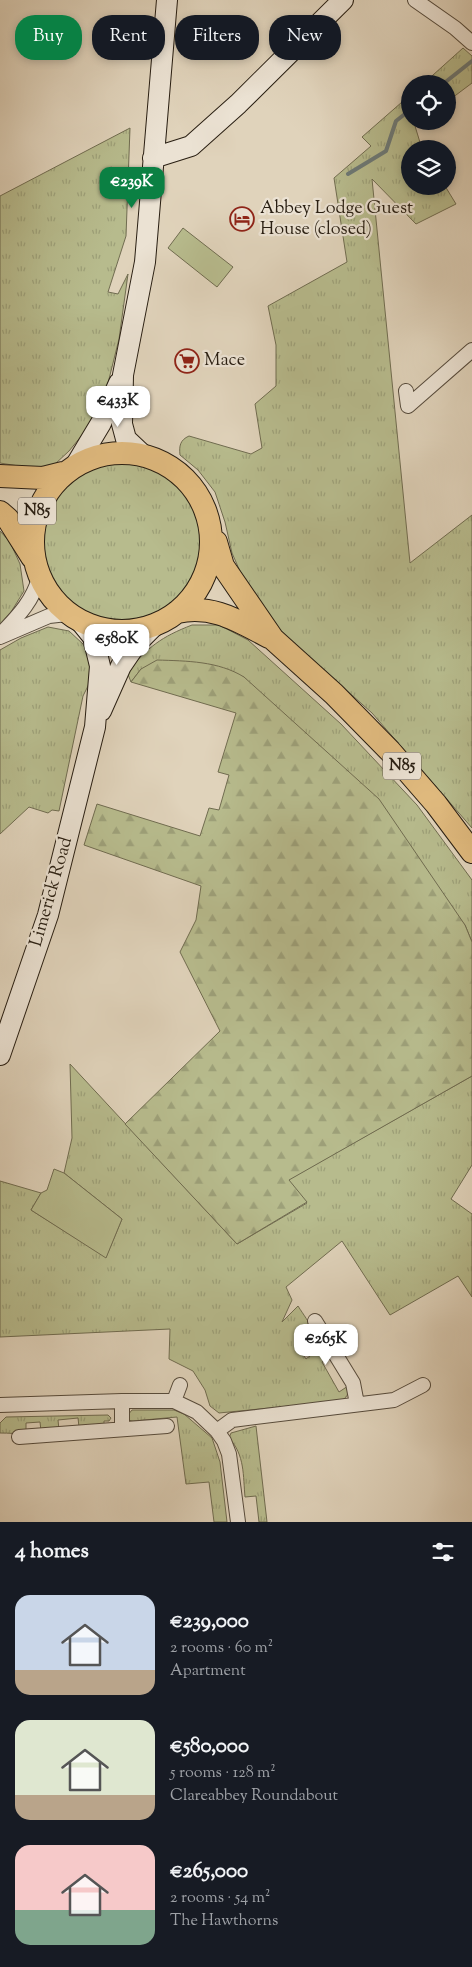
<!DOCTYPE html>
<meta charset="utf-8">
<style>
body{margin:0;font-family:"Sorts Mill Goudy",serif;background:#20242c;color:#f1f3f6;height:100vh;display:flex;flex-direction:column;font-size:19px;white-space:nowrap}
*{box-sizing:border-box;margin:0}
p{font-size:16px;color:#9ea1a6}
.icon{flex:none;width:28px;height:28px;fill:none;stroke:currentColor;stroke-width:2;stroke-linecap:round;stroke-linejoin:round}
.map{position:relative;height:1522px;overflow:hidden}
.sheet{display:flex;flex-direction:column;background:#171b24;flex:1}
.sheet>*{flex:none}
.banner{position:absolute;left:15px;top:15px;width:442px;height:45px;display:flex;gap:10px}
.buttons{position:absolute;left:401px;top:75px;display:grid;gap:10px}
.buttons a{display:grid;place-items:center;width:55px;height:55px;border-radius:50%;background:#171b24;box-shadow:0 2px 8px #0003;font-size:25px}
.price{position:absolute;translate:-50% -42px;padding:0 11px;border-radius:10px;background:#fff;color:#222;font-size:16px;line-height:32px;filter:drop-shadow(0 1px 2px #0008)}
.price::after{content:'';position:absolute;left:50%;top:30px;width:15px;height:11px;margin-left:-8px;background:inherit;clip-path:polygon(0 0,100% 0,50% 100%)}
.price.active{background:#0b8043;color:#fff}
ul{padding:0;list-style:none}
li{display:flex;align-items:center;gap:15px;height:125px;padding:0 15px}
li span{display:grid;place-items:center;flex:none;width:140px;height:100px;border-radius:15px;color:#555}
li>.icon{margin-inline-start:auto}
span .icon{width:60px;height:60px;fill:#fffc;stroke-width:1}
li b{font-size:21px}
h2{display:flex;justify-content:space-between;align-items:center;height:60px;padding:0 15px;font-size:21px}
.chip{padding:0 18px;border-radius:20px;background:#171b24;box-shadow:0 2px 8px #0003;font-size:18px;line-height:45px}
.chip.active{background:#0b8043;color:#fff}
.map>svg:first-child{display:block}
.grass{fill:url(#grass-tufts);stroke:#706c50}
.forest{fill:url(#forest-firs);stroke:#706c50}
.park{fill:#b7bb8d;stroke:#706c50}
.lines{fill:none;stroke-linecap:round;stroke-linejoin:round}
.stream{stroke:#6c7977;stroke-width:4}
.street-casing{stroke:#564b3c;stroke-width:16}
.secondary-casing{stroke:#281e12;stroke-width:22}
.primary-casing{stroke:#281e12;stroke-width:24}
.street{stroke:#ebe2d3;stroke-width:14}
.secondary{stroke:#ebe2d3;stroke-width:20}
.primary{stroke:#e0ba7e;stroke-width:22}
.labels{text-anchor:middle;dominant-baseline:central;stroke-width:4.5;stroke-linejoin:round;paint-order:stroke}
.shield{fill:#ebe2d3;stroke:#62594c;stroke-width:1}
.shield-label{font-size:16px;font-weight:bold;fill:#281e12}
.poi-label{font-size:18px;fill:#281e12;stroke:#ebe2d3;text-anchor:start}
.street-label{font-size:18px;fill:#281e12;stroke:#ebe2d3}
</style>
<div class="map">
<svg width="472" height="1522" viewBox="0 0 472 1522">
<defs>
<pattern id="grass-tufts" width="24" height="20" patternUnits="userSpaceOnUse" patternTransform="scale(1.25)"><rect width="24" height="20" fill="#b7bb8d"/><path d="M3 7l-1-3M5 7V3M7 7l1-3M15 17l-1-3M17 17v-4M19 17l1-3" fill="none" stroke="#9da079"/></pattern>
<pattern id="forest-firs" width="22" height="20" patternUnits="userSpaceOnUse" patternTransform="scale(1.25)"><rect width="22" height="20" fill="#b7bb8d"/><path d="M5 1l3.5 6h-7zM16 11l3.5 6h-7z" fill="#9da079"/></pattern>
</defs>
<rect width="100%" height="100%" fill="#e0d3bb"/>
<filter id="stains"><feTurbulence type="fractalNoise" baseFrequency=".004" numOctaves="4"/><feColorMatrix values="0 0 0 0 .2 0 0 0 0 .09 0 0 0 0 .02 0 0 0 .5 -.17"/></filter>
<radialGradient id="worn" r=".72"><stop offset=".6" stop-color="#630" stop-opacity="0"/><stop offset="1" stop-color="#630" stop-opacity=".3"/></radialGradient>
<path class="grass" d="M463,48L472,56V83L448,101V84H423Z
M410,95V121H420L415,126L422,149H410V186H445L456,204L416,224L372,179L410,563L472,515V828L372,713L287,637L265,614L247,587L232,553L225,522L215,492L198,470L180,455C179,446 180,440 189,436L251,454L262,448L255,404L276,386V345L268,306L347,262L334,178L371,146L362,137Z
M130,128L126,236L108,292L118,294L128,274L119,339L107,387L92,423L69,451L54,465L37,469L0,463V196Z
M43 542a79 79 0 1 1 158 0a79 79 0 1 1-158 0Z
M0,531L10,542L20,564L24,591L11,612L0,624Z
M192,625H219L248,640L341,724L417,805L472,880V942L465,925L244,677L141,669L131,682L127,672C148,647 161,637 192,625Z
M48,627L69,631L83,644L90,661L89,684L83,696L59,811L52,810L48,813L29,807L0,834V650L21,638Z
M70,1064L237,1244L307,1203L288,1180L472,1076V1165L451,1199L472,1214V1297L458,1276L390,1315L342,1241L286,1287L292,1300L282,1322L298,1306C310,1325 321,1334 300,1350L306,1359L315,1352L324,1351L331,1357L322,1362L339,1392L348,1386C349,1394 347,1398 340,1401L219,1413L210,1406L205,1390L193,1371L169,1359L170,1329L0,1337V1181L41,1193L31,1210L106,1257L122,1219L64,1173L72,1138Z
M132,1410H174L184,1414L212,1438L220,1462L227,1522H214L209,1482L186,1484L177,1417L133,1421L128,1420L127,1416Z
M108,1415L111,1418L109,1421H104V1425L79,1427L78,1418L58,1420L59,1430L41,1431L40,1422L26,1423V1433C17,1434 9,1433 0,1433V1423L6,1417Z
M256,1426L267,1522H259L256,1496L245,1497C243,1476 245,1455 229,1438L231,1433Z"/>
<path class="forest" d="M157,660C187,661 218,661 244,677L379,799L465,925L472,942V1076L289,1180L307,1202L237,1244L125,1124L220,1031L180,952L196,920L201,886L84,845L97,804L200,836L209,808L219,810L229,775L218,772L236,713L131,682L141,669Z"/>
<path class="park" d="M183,228L233,267L217,287L168,248Z
M54,1169L64,1173L122,1219L106,1258L31,1210L41,1193L47,1190Z"/>
<g class="lines">
<path class="stream" d="M443,84L472,61
M348,174L386,151L396,121L410,110"/>
<g class="street-casing">
<path id="street" d="M415,0L455,28L472,43
M406,391L408,406L472,350
M1,634C17,617 33,601 39,578
M0,637L49,616L67,614
M315,1321L353,1383L357,1404
M174,1401L180,1385
M0,1405L122,1401H174L197,1412L217,1431L224,1441L229,1454L238,1522
M122,1428V1401
M217,1431L232,1420L394,1400L423,1385
M19,1437L167,1426"/>
</g>
<g class="secondary-casing">
<path id="secondary" d="M153,158L191,146L238,104L343,0
M143,455L126,439L122,424L123,375L145,262L167,0
M77,463L101,423L119,383
M101,711L121,666L136,644L156,624
M0,1055L48,915L95,727L100,666L93,637L80,621"/>
</g>
<g class="primary-casing">
<path id="primary" d="M33 542a89 89 0 1 1 178 0a89 89 0 1 1-178 0Z
M0,476L43,478L63,473
M0,512L8,519L32,557
M216,542L223,566L273,639L334,694L390,751L436,804L472,852
M177,612C213,604 238,621 269,637"/>
</g>
<use href="#street" class="street"/>
<use href="#secondary" class="secondary"/>
<use href="#primary" class="primary"/>
</g>
<defs>
<g id="hotel-ring" transform="scale(1.25)"><circle r="9.5" fill="#ebe2d3" stroke="#8f2418" stroke-width="1.5"/><path d="M-6-4.5h1.5V1H6V5H4.5V3h-9V5H-6ZM-4 0a1.8 1.8 0 1 1 3.6 0ZM.5 0V-2.5h3Q6-2.5 6 0Z" fill="#8f2418"/></g>
<g id="supermarket-ring" transform="scale(1.25)"><circle r="9.5" fill="#ebe2d3" stroke="#8f2418" stroke-width="1.5"/><path d="M-6-5.5h2.5l.6 2H6L4.5 2H-2.5L-4.4-4H-6ZM-1.5 3.2a1.3 1.3 0 1 0 .1 0ZM3 3.2a1.3 1.3 0 1 0 .1 0Z" fill="#8f2418"/></g>
</defs>
<g fill-rule="evenodd">
<use href="#hotel-ring" x="242" y="219"/>
<use href="#supermarket-ring" x="187" y="361"/>
</g>
<g class="labels">
<g class="shield">
<rect x="18" y="497.5" width="38" height="27" rx="4"/>
<rect x="383" y="752.5" width="38" height="27" rx="4"/>
</g>
<g class="shield-label">
<text x="37" y="511">N85</text>
<text x="402" y="766">N85</text>
</g>
<g class="poi-label">
<text x="260" y="209">Abbey Lodge Guest<tspan x="260" dy="21">House (closed)</tspan></text>
<text x="204" y="361">Mace</text>
</g>
<g class="street-label">
<text transform="translate(52 892) rotate(-74)">Limerick Road</text>
</g>
</g>
<rect width="100%" height="100%" filter="url(#stains)"/>
<rect width="100%" height="100%" fill="url(#worn)"/>
</svg>
<div class="buttons">
<a><svg class="icon" aria-label="locate" viewBox="0 0 24 24"><circle cx="12" cy="12" r="6"/><path d="M12 2v4M12 18v4M2 12h4M18 12h4"/></svg></a>
<a><svg class="icon" aria-label="layers" viewBox="0 0 24 24"><path d="M12 4l9 5-9 5-9-5zM3 14l9 5 9-5"/></svg></a>
</div>
<b class="price active" style="left:132px;top:209px">€239K</b>
<b class="price" style="left:118px;top:428px">€433K</b>
<b class="price" style="left:117px;top:666px">€580K</b>
<b class="price" style="left:326px;top:1366px">€265K</b>
<div class="banner">
<a class="chip active">Buy</a>
<a class="chip">Rent</a>
<a class="chip">Filters</a>
<a class="chip">New</a>
</div>
</div>
<section class="sheet">
<h2>4 homes<svg class="icon" aria-label="filters" viewBox="0 0 24 24"><path d="M4 7h16M4 17h16"/><circle cx="9" cy="7" r="2"/><circle cx="15" cy="17" r="2"/></svg></h2>
<ul>
<li><span style="background:linear-gradient(#c9d6e8 75%,#b9a48a 0)"><svg class="icon" aria-label="home" viewBox="0 0 24 24"><path d="M3 11l9-7 9 7M6 9v11h12V9"/></svg></span><div><b>€239,000</b><p>2 rooms · 60 m²</p><p>Apartment</p></div></li>
<li><span style="background:linear-gradient(#dfe7d0 75%,#b9a48a 0)"><svg class="icon" aria-label="home" viewBox="0 0 24 24"><path d="M3 11l9-7 9 7M6 9v11h12V9"/></svg></span><div><b>€580,000</b><p>5 rooms · 128 m²</p><p>Clareabbey Roundabout</p></div></li>
<li><span style="background:linear-gradient(#f6c9c9 65%,#7fa58c 0)"><svg class="icon" aria-label="home" viewBox="0 0 24 24"><path d="M3 11l9-7 9 7M6 9v11h12V9"/></svg></span><div><b>€265,000</b><p>2 rooms · 54 m²</p><p>The Hawthorns</p></div></li>
</ul>
</section>
